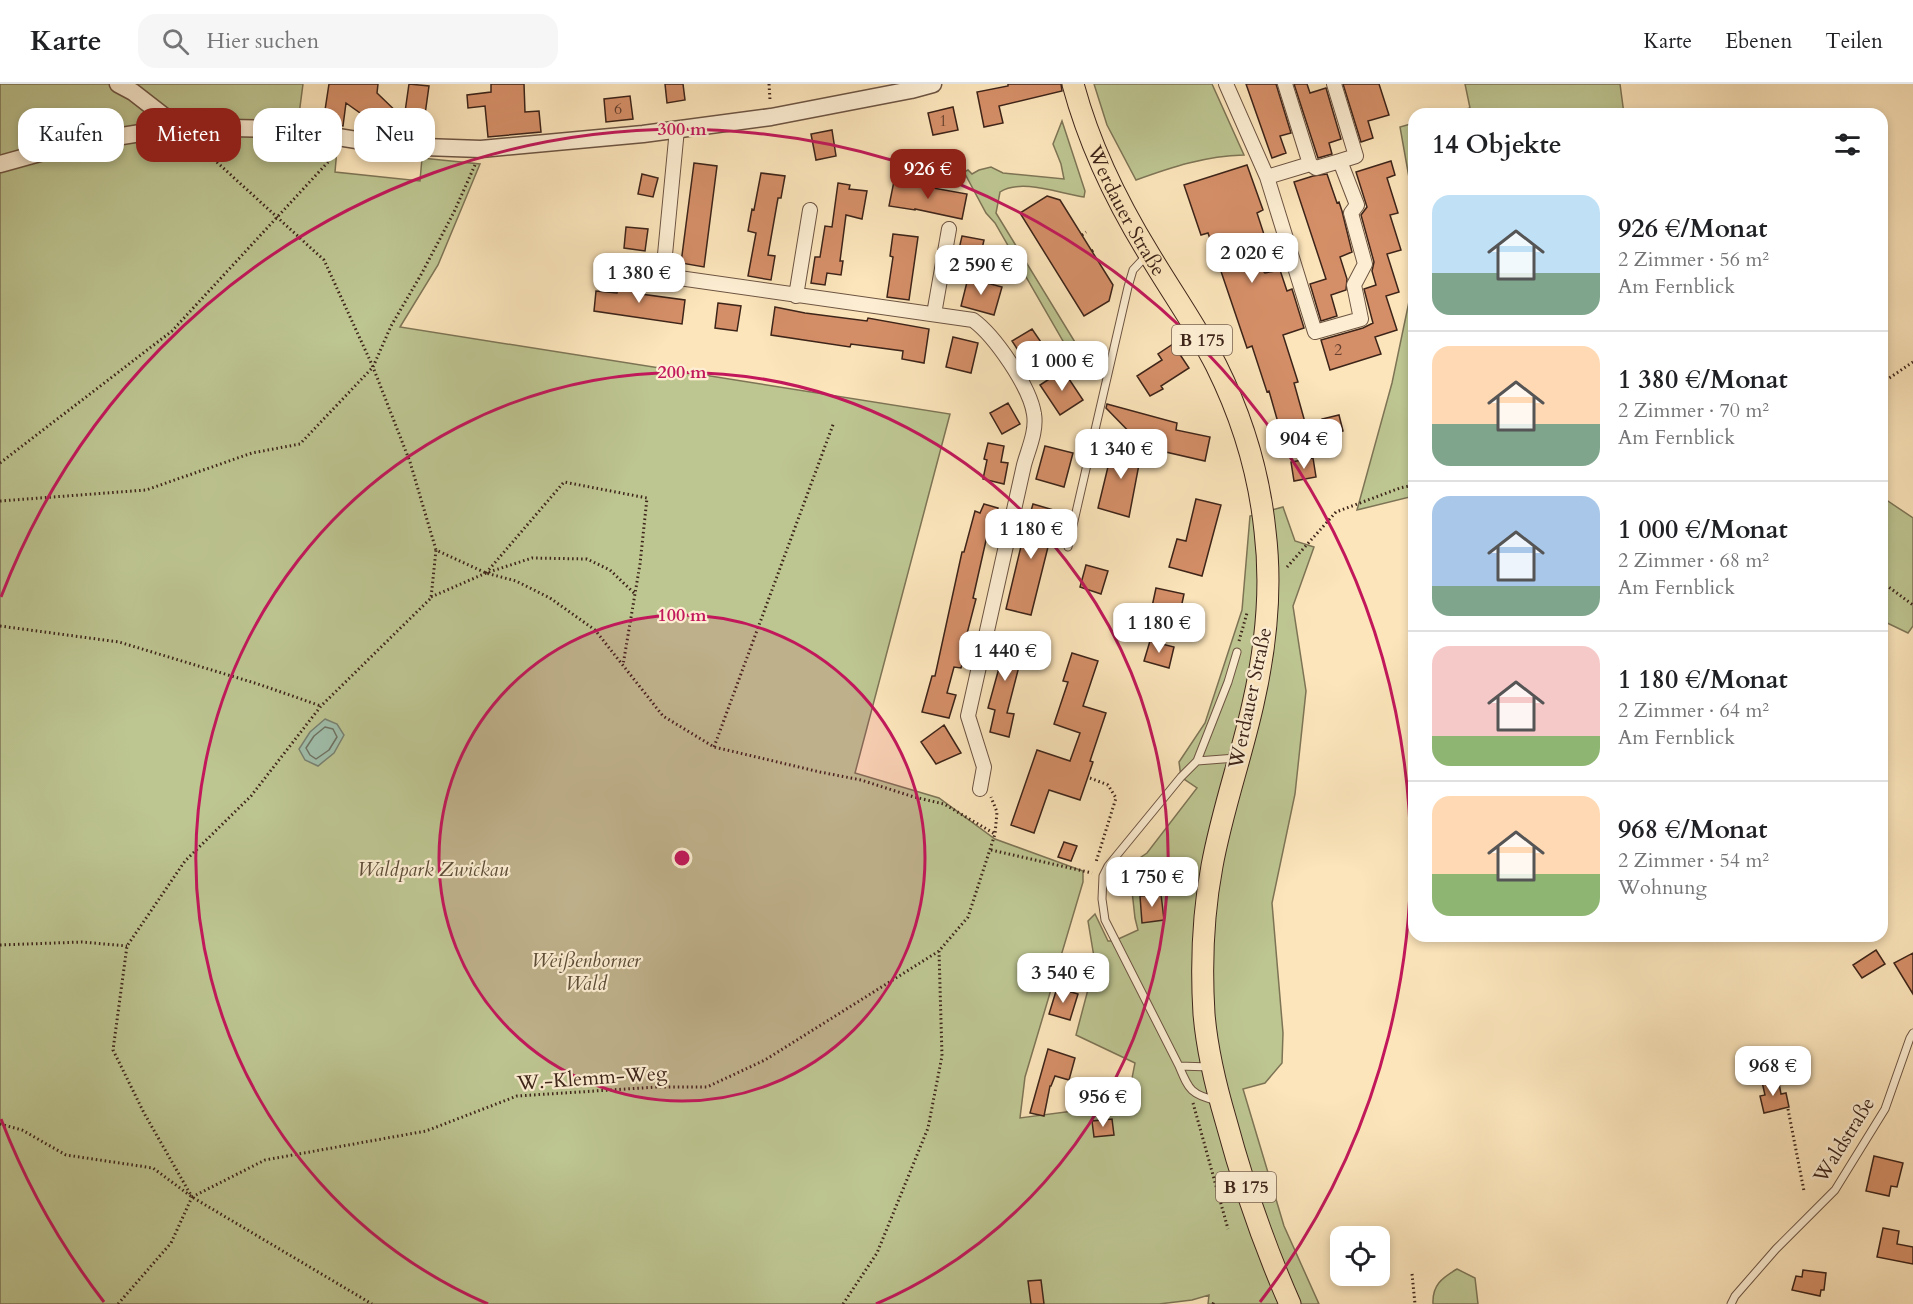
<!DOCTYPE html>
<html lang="de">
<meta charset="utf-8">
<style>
body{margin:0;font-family:Cardo,serif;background:#f6f6f6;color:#202124;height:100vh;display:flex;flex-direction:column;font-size:22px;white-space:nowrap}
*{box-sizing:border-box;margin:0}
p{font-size:20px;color:#757577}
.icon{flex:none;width:33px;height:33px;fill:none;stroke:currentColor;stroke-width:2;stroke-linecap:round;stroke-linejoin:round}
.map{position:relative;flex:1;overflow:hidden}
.details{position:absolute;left:1408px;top:24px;width:480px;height:834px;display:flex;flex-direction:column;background:#fff;border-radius:18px;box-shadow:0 3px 9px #0003}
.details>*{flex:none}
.top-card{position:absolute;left:18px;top:24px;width:570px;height:54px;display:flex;gap:12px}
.tools{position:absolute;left:1330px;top:1142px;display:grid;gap:12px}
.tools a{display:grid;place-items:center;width:60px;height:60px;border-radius:12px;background:#fff;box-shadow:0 3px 9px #0003;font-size:30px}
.price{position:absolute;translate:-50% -51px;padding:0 14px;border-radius:12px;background:#fff;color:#222;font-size:20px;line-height:39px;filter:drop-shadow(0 2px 3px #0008)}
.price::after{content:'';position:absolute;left:50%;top:36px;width:18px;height:14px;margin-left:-9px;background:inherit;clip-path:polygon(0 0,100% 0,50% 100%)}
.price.on{background:#8f2418;color:#fff}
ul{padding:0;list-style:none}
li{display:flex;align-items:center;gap:18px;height:150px;padding:0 24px}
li+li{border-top:2px solid #e0e0e0}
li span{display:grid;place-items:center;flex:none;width:168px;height:120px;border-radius:18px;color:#555}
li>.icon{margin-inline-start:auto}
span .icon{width:72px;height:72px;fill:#fffc;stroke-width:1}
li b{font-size:26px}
h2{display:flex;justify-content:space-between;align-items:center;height:72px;padding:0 24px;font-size:26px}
.pill{padding:0 21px;border-radius:18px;background:#fff;box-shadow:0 3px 9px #0003;font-size:21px;line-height:54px}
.pill.on{background:#8f2418;color:#fff}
header{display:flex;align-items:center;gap:36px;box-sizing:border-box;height:84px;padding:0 30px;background:#fff;border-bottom:2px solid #e0e0e0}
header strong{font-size:28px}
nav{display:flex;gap:33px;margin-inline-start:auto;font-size:21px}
.search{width:420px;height:54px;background:#f6f6f6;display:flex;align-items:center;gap:15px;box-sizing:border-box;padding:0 21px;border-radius:18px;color:#757577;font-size:22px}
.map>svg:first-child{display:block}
.green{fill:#bdc591;stroke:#7d7455;stroke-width:1.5}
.water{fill:#a0bfac;stroke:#788171;stroke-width:1.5}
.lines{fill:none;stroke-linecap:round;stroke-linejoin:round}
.shore{stroke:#6e7262;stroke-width:1.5}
.building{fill:#d58f68;stroke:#3d2419;stroke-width:1.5}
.service-casing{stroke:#6d5442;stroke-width:9}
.minor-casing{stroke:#6d5442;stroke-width:16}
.tertiary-casing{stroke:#6d5442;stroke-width:19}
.primary-casing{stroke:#3d2419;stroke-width:23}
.path{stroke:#3d2419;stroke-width:3;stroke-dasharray:1.5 3;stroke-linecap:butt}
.service{stroke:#fdeed3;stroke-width:7}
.minor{stroke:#fdeed3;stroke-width:14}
.tertiary{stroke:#fdeed3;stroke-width:16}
.primary{stroke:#fce5bb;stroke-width:21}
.ring{fill:none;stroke:#c2185b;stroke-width:3}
.labels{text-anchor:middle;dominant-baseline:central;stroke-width:4.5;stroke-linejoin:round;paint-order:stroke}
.number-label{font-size:16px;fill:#633f2d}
.shield{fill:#fdeed3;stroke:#776151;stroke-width:1.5}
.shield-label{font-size:18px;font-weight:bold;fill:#3d2419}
.street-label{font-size:20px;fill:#3d2419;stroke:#fdeed3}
.park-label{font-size:20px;font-style:italic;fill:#5d4c37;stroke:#fdeed3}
.centre{fill:#c2185b;stroke:#fdeed3;stroke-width:3}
.ring-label{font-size:18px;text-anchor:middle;font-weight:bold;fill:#c2185b;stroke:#fdeed3;stroke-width:4.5;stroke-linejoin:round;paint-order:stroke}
</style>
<header>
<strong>Karte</strong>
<div class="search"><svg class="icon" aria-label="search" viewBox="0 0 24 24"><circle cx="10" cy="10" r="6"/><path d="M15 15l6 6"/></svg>Hier suchen</div>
<nav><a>Karte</a><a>Ebenen</a><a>Teilen</a></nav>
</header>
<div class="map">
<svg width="1913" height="1220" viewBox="0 0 1913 1220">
<rect width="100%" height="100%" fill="#fce5bb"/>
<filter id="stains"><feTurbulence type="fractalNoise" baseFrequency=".00333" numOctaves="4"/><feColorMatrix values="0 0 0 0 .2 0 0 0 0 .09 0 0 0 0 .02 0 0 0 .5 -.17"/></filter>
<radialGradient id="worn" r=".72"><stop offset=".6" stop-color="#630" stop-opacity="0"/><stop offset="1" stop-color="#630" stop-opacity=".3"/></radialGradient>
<path class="green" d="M0,0H303L295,61L337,65L335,88L420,97L422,74L480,80L438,181L400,243L950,330L855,689L939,714L995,755L1083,787V798L1025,993L1020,1034L1127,1020L1135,979L1076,951L1095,879L1088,837L1095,830L1108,857H1114L1138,846L1135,834L1131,798L1135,787L1128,782L1147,769L1197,704L1181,693L1179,678L1205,639L1242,526L1250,432L1283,423L1295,457L1314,463L1293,522L1306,607L1295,710L1272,819L1283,949L1282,979L1265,999L1243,1005L1284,1142L1319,1220H1208L1209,1211L1192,1216L1159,1220H0Z
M1094,0H1212L1244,71C1205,72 1172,83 1136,96L1107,41Z
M1465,0H1620L1624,30H1447L1470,24Z
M1062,37L1085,107L1084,113C1061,110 1021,94 1000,108L996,129L1092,286L1082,290L995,139L986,129L964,88L968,86L972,90L979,86L991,83L1003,89L1064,95L1061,80L1053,60Z
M1414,39V412L1357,426L1392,299L1411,208L1410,99L1400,43Z
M1882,413L1913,434V542L1908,549L1883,537Z
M1457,1185L1475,1194L1478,1220H1433C1432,1201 1442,1194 1457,1185Z"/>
<path class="water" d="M325,635L337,640L344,651L334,669L318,682L305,676L299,665L310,648Z"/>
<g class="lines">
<path class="shore" d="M325,643L333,645L337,653L329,666L316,675L310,671L306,664L314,652Z"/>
</g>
<path class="building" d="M329,0H378L377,9L404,35L409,0L429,2L422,52L381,49V44L346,19L343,42L323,39Z
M491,0H524L525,28L539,27L541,48L488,53L485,22L468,24L467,11L491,8Z
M665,0H683L685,16L667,19Z
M1008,0H1061L1062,7L999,22L1003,39L984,43L977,8L1008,2Z
M1246,0H1276L1291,49L1280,52L1286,69L1272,74Z
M1294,0H1307L1310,9L1326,4L1341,55L1329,59L1332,70L1318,74Z
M1343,0H1379L1389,31L1368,37L1373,54L1361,58Z
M630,12L633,35L606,38L604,15Z
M953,23L958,46L933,51L928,29Z
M832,46L836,72L816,76L811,50Z
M1391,77L1395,91L1387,94L1398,129L1390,131L1401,166L1387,170L1399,208L1386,212L1397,246L1375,253L1381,270L1330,286L1321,256L1363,244L1373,239L1364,205L1376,201L1372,187L1374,178L1361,131L1367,123L1356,88Z
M694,79L717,82L704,183L681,179Z
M1247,81L1263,126L1257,129L1272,175L1261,179L1260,184L1265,189L1280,186L1287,207L1292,205L1304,244L1283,251L1298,298L1294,299L1308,349L1283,356L1269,307L1267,308L1252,262L1247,264L1208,149L1201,151L1184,101Z
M761,89L785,92L781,114H778L768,171L775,172L771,196L748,192L756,149L748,147L752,125L754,126Z
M642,90L658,94L653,113L638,110Z
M1327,90L1337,119L1339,118L1342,127L1352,168L1340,173L1347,195L1346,206L1331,211L1337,232L1321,237L1310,200L1326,195L1294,98L1313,92Z
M894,97L967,110L962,135L915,125V126L889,122Z
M838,99L850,101L849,105L867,107L862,135L846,131L840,177H843L841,191L827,189L825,201L811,199L815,173H820L825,142L832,143Z
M1047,112L1060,116L1113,201L1109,217L1084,232L1020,129Z
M626,143L648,145L645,167L624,164Z
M893,150L918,153L909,216L887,213L893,173L890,172Z
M962,152L984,156L978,183L956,178Z
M968,194L1002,203L994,231L961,222Z
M619,197L642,201L641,210L685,216L682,240L594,227L596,207L617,209Z
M718,219L741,222L737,247L715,244Z
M775,223L805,229L867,237L868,234L929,245L924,279L902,275L903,267L851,260L850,263L771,251Z
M1032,245L1045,264L1025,277L1012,257Z
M953,253L978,259L971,289L946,283Z
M1173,260L1189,284L1161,302L1163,305L1150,312L1137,292L1162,276L1158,270Z
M1063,286L1083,316L1060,331L1040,301Z
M1008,319L1020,340L1002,350L990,329Z
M1107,320L1177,339L1176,346L1210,353L1205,377L1144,363L1106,324Z
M1339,331L1343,347L1326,351L1322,335Z
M1114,358L1136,363L1141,370L1129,433L1098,424Z
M988,359L1004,362L1001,378L1008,379L1004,400L983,395L987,376L984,375Z
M1045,362L1073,369L1064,403L1036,395Z
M1313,374L1316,393L1294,397L1291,378Z
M1196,415L1221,421L1202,492L1169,483L1177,455L1186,457Z
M984,420L998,424L991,453L987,452L973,514L976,515L963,565L966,566L961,584L954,583L947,609L956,611L949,634L922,628L932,592H935L962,468H964L975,427L980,429Z
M1033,420L1057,427L1031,531L1006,525L1022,458Z
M1086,481L1108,487L1101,510L1080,503Z
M1156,504L1184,510L1178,538L1150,532Z
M1002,549L1026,555L1007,629L1014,630L1009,653L990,648L995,626L988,624L999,584L993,582Z
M1150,557L1174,563L1169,584L1144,577Z
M1072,569L1098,577L1083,622L1106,629L1090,677L1093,678L1080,716L1049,706L1034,749L1011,741L1037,666L1070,677L1080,649L1054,640L1068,598L1063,597Z
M944,641L961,669L936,680L921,658Z
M1064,758L1077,762L1071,777L1058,773Z
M1161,810L1164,836L1142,839L1140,812Z
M1876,866L1885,880L1862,894L1853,881Z
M1913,869V910L1894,879Z
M1057,904L1078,910L1070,936L1049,930Z
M1048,965L1075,974L1069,996L1055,992L1051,1002H1050L1044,1032L1030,1029Z
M1778,994L1781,1010L1786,1009L1789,1023L1764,1029L1760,1012L1765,1011L1762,998Z
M1112,1035L1114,1051L1094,1053L1092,1037Z
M1874,1072L1903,1079L1897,1103L1891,1102L1889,1112L1866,1107Z
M1883,1144L1899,1147L1897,1160L1913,1163V1180L1877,1173Z
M1803,1186L1826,1189L1824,1206H1821L1820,1212L1792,1206L1796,1192L1802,1193Z
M1041,1196L1044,1220H1031L1028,1197Z"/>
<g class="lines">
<g class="service-casing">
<path id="service" d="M1265,183L1293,173
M1068,463L1128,203L1133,186L1146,172
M1197,677L1228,598L1237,568
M1179,982C1189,1006 1191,1011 1218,1017
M1210,983L1179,982L1105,836L1102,815L1103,792L1108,782L1181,693L1197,677L1236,674
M1731,1220L1735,1212L1776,1165L1835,1106L1885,1025L1910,954L1913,949"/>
</g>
<g class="minor-casing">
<path id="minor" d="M1226,0L1267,93L1315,248L1361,235L1354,201L1365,180L1351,129L1357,121L1340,77L1356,72L1334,0
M1285,0L1310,80
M677,45L664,181L672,193L973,236C995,252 1030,303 1034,330C1037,347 1028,366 1024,381L968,632L984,683L980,705
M1267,93L1310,80L1316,84L1340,77
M796,212L810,126
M934,230L949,145"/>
</g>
<g class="tertiary-casing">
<path id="tertiary" d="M118,0L133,8L178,43
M0,80L72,60L178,43L288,45L369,58L424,63L481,65L643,50L771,33L911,6L933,0"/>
</g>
<g class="primary-casing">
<g id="primary">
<path id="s1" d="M1073,0C1089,60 1117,118 1149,170C1171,207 1196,242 1216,281C1242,333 1259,389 1265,447C1272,504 1266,563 1253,620C1241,674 1222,727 1212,782C1203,830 1201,881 1204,930C1207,966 1216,1003 1226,1037C1243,1100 1264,1161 1290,1220"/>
</g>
</g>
<path class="path" d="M769,0L770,16
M475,81L454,128L422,189L391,242L373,283L410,378L436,466L486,489L516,497L550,514L595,546L663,632L714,663L820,688L861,696L914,713L944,720L995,750
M1082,151L1086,148
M1092,167L1096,165
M1882,299L1913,278
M0,379L172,247L329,77L328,68
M0,417L146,406L252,369L300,360L373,283L324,176L197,60
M1287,483L1336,428L1400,404L1414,401
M486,489L564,398L647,414L640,480L623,581
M1882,498L1913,521
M431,513L486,489L532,474L587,475L610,486L634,509
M0,542L119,558L258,600L321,622
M1239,557L1247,529
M714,663L834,338
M1090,694L1108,701L1116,714L1096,778
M991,766L1092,789
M0,861L82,858L127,862
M1193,1019L1228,1145
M1788,1025L1804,1107
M0,1040L22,1046L66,1071L153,1084L192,1113L372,1220
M192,1113L265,1076L426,1047L517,1012L657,1003H707L765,976L939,867L968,833L995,750L997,728L991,713
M1412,1190L1415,1220
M118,1220L171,1159L192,1113L144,1029L113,966L127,862L185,777L251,712L321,622L431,514L436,466
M843,1220L877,1169L928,1044L942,972L939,867
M1213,1220L1214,1217"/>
<use href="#service" class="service"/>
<use href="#minor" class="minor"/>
<use href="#tertiary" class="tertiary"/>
<use href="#primary" class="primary"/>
</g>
<circle cx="682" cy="774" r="243" fill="#c2185b" fill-opacity=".12"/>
<g class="ring">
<circle cx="682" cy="774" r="243"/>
<path d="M488 1220A486 486 0 1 1 876 1220"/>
<path d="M104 1218A729 729 0 0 1 1 1035M1 513A729 729 0 1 1 1260 1218"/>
</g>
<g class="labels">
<g class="number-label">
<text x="618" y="25">6</text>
<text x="943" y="37">1</text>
<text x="1338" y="266">2</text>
</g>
<g class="shield">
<rect x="1172" y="241" width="60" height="30" rx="4.5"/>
<rect x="1216" y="1088" width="60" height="30" rx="4.5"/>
</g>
<g class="shield-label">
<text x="1202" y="256">B 175</text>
<text x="1246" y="1103">B 175</text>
</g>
<g class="street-label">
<text stroke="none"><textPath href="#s1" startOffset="138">Werdauer Straße</textPath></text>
<text transform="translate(1250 614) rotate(-78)">Werdauer Straße</text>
<text transform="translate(592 994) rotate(-4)">W.-Klemm-Weg</text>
<text transform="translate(1844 1056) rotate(-58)">Waldstraße</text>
</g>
<g class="park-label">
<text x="433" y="785">Waldpark Zwickau</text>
<text x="586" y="876">Weißenborner<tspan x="586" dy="23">Wald</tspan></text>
</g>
</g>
<circle cx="682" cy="774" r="9" class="centre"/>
<g class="ring-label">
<text x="682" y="51">300 m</text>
<text x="682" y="294">200 m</text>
<text x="682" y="537">100 m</text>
</g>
<rect width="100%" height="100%" filter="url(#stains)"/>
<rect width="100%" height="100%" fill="url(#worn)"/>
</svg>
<div class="tools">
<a><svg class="icon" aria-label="locate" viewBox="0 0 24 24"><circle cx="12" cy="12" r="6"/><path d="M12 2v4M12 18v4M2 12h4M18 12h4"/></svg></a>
</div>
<b class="price on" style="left:928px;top:116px">926 €</b>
<b class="price" style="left:1252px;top:200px">2 020 €</b>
<b class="price" style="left:981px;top:212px">2 590 €</b>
<b class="price" style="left:639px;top:220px">1 380 €</b>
<b class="price" style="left:1062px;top:308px">1 000 €</b>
<b class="price" style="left:1304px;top:386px">904 €</b>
<b class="price" style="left:1121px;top:396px">1 340 €</b>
<b class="price" style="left:1031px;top:476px">1 180 €</b>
<b class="price" style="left:1159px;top:570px">1 180 €</b>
<b class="price" style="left:1005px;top:598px">1 440 €</b>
<b class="price" style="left:1152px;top:824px">1 750 €</b>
<b class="price" style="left:1063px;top:920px">3 540 €</b>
<b class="price" style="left:1773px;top:1013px">968 €</b>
<b class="price" style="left:1103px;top:1044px">956 €</b>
<div class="top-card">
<a class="pill">Kaufen</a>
<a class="pill on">Mieten</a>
<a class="pill">Filter</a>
<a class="pill">Neu</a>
</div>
<section class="details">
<h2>14 Objekte<svg class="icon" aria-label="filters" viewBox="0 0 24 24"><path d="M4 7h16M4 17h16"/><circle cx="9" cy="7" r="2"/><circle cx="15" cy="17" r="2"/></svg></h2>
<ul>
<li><span style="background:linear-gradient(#bfe0f5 65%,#7fa58c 0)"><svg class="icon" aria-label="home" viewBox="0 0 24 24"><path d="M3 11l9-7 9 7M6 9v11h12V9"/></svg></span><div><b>926 €/Monat</b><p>2 Zimmer · 56 m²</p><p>Am Fernblick</p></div></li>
<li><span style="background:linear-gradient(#ffd9b3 65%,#7fa58c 0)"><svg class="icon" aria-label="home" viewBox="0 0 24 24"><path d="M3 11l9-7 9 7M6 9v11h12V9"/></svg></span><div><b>1 380 €/Monat</b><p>2 Zimmer · 70 m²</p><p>Am Fernblick</p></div></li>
<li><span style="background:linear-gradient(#a9c7e8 75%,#7fa58c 0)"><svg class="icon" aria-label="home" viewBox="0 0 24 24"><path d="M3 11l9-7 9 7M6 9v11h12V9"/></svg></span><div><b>1 000 €/Monat</b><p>2 Zimmer · 68 m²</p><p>Am Fernblick</p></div></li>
<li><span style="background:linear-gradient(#f6c9c9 75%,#8fb573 0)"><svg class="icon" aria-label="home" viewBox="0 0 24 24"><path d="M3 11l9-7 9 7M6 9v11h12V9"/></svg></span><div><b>1 180 €/Monat</b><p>2 Zimmer · 64 m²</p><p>Am Fernblick</p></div></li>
<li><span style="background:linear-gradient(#ffd9b3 65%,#8fb573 0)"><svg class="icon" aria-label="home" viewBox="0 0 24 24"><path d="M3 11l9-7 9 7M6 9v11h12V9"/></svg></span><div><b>968 €/Monat</b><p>2 Zimmer · 54 m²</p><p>Wohnung</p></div></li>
</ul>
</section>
</div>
